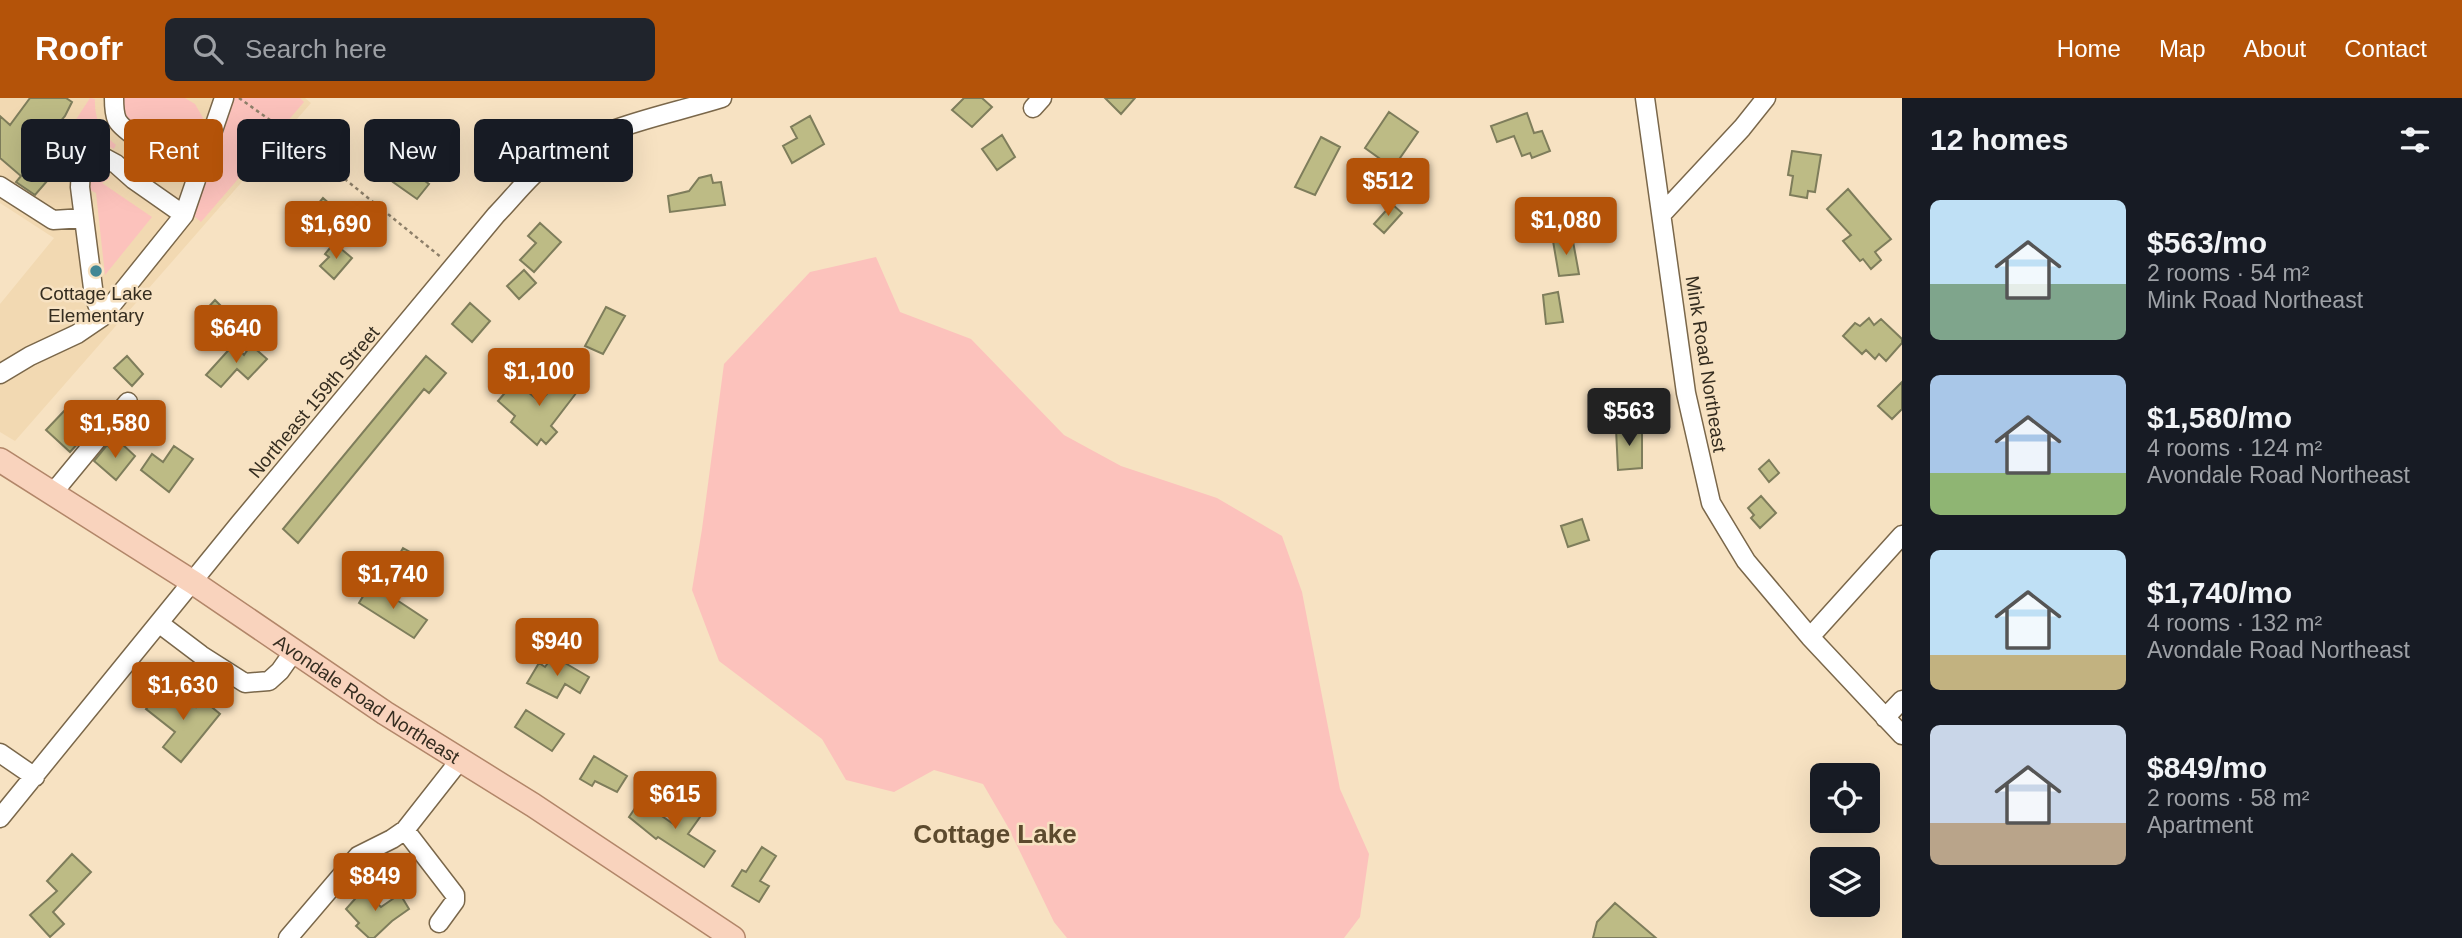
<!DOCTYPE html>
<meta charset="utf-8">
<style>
body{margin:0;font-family:Helvetica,sans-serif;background:#20242c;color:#f1f3f6;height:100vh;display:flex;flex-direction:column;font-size:26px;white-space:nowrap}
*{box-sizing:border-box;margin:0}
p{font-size:23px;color:#9ea1a6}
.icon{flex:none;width:38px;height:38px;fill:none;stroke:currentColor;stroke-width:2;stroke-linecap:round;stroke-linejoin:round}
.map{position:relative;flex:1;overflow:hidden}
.panel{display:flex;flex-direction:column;background:#171b24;width:560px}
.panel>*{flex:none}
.banner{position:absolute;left:21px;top:21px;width:665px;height:63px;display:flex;gap:14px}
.buttons{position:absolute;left:1810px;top:665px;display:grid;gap:14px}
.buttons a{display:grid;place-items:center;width:70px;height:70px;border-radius:10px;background:#171b24;box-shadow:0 7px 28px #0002;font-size:35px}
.price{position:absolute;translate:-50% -60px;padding:0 16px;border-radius:7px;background:#b45309;color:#fff;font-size:23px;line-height:46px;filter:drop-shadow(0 2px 4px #0008)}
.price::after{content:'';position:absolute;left:50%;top:42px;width:21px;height:16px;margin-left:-10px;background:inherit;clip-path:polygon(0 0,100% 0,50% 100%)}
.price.selected{background:#222;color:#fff}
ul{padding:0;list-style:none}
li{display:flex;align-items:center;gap:21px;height:175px;padding:0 28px}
li span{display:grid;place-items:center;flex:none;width:196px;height:140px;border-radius:10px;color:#555}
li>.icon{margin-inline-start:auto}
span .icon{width:84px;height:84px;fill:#fffc;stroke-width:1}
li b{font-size:30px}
h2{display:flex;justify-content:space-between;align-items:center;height:84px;padding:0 28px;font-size:30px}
.pill{padding:0 24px;border-radius:10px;background:#171b24;box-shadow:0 7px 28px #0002;font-size:24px;line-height:63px}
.pill.selected{background:#b45309;color:#fff}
header{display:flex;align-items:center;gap:42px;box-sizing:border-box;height:98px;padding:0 35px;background:#b45309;color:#fff}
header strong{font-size:33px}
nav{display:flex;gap:38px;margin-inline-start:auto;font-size:24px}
.search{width:490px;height:63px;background:#20242c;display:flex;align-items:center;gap:18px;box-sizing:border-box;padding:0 24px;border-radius:10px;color:#9ea1a6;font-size:26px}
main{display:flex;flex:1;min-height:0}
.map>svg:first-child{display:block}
.built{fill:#f2d9b2}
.green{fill:#fcc2bc}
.building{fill:#bdbb85;stroke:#7e7d5b;stroke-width:2}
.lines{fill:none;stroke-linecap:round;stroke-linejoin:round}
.minor-casing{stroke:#7a674a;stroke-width:21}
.major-casing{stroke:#b28669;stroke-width:26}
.path{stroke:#8d7f69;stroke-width:2.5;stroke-dasharray:3.5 3.5;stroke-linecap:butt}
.minor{stroke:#fff;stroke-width:18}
.major{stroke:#f9d3bd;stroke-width:23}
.poi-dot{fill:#428795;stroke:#f7e2c2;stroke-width:2.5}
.labels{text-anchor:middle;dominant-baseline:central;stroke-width:5;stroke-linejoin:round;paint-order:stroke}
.poi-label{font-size:19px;fill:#352d20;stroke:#f7e2c2}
.street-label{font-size:19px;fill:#352d20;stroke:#f7e2c2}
.district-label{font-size:26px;font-weight:bold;fill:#5c4a2e;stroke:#f7e2c2}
</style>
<header>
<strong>Roofr</strong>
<div class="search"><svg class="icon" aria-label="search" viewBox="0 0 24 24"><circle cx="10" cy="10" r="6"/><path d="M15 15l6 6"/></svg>Search here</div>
<nav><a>Home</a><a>Map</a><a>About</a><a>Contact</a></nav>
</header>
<main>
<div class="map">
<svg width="1902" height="840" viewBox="0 0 1902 840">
<rect width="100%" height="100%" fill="#f7e2c2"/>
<path class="built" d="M0,0H305L311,5L15,343L0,334V206L54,140L0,105Z"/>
<path class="green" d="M90,0L95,1C94,20 101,35 116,47L114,51C100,43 87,43 73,51L62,43Z
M121,0H185L195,6L203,20L197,50L186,58L179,57L133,28L122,16Z
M230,0H300L304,4L201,124L194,118Z
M94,70L101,72L110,80L102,85L152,119L105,177L96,95L86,90L87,73Z
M876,159L900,214L971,241L1064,337L1121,368L1217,400L1282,438L1302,494L1340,691L1369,756L1360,819L1344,840H1067L1054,824L1008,729L983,686L934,672L894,694L846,682L822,641L719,563L692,492L702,431L724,266L810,174Z"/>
<path class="building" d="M30,0H66L72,4L65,18L38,50L60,68L35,97L16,84L21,78L0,60V18L10,27Z
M964,0H982L992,9L972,29L952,12Z
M1105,0H1135L1121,16Z
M1389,14L1418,34L1393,70L1365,50Z
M1527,15L1534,35L1542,33L1550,53L1532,60L1530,55L1522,58L1514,38L1497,44L1491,28Z
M810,18L824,46L792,65L783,48L797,40L791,29Z
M1002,37L1015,59L997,72L982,51Z
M1321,39L1340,49L1315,97L1295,89Z
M426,46L440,57L421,80L429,86L417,101L393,84Z
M1792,53L1821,57L1815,94L1808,93L1807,100L1790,97L1793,78L1788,77Z
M711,77L713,85L721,84L725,107L670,114L668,98L689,93L699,80Z
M1848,91L1891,141L1875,154L1881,162L1871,171L1863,161L1860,163L1843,143L1851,137L1827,111Z
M323,100L339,114L323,133L307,119Z
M1392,106L1402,115L1384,135L1374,126Z
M540,125L561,144L534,174L520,162L536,145L528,138Z
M1572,138L1579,176L1559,178L1553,143Z
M334,145L352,160L334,181L320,168L329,159L325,156Z
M524,172L536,185L519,201L507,188Z
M1558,194L1563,224L1546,226L1543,197Z
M215,202L224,211L212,224L203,215Z
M470,205L490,223L472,244L452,226Z
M606,209L625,218L603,256L585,248Z
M1869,220L1874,227L1881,221L1902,241V245L1886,263L1879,256L1875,261L1866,252L1862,256L1843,238L1855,225L1860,228Z
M234,246L244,257L251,247L267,261L248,281L237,271L221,289L206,277Z
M127,258L143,276L132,288L114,270Z
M426,258L446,275L429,295L424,291L298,445L283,431Z
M563,276L580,290L551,328L557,334L546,346L541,341L537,347L511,324L515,318L498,303L515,283L540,304Z
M1902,284V311L1892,321L1878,308Z
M67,310L91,331L70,354L46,332Z
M1642,329V370L1618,372L1616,331Z
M121,345L135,358L116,382L94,363L107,347L114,353Z
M174,348L193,361L169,394L141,372L152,356L163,364Z
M1769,362L1779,375L1769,384L1759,371Z
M1761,398L1776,415L1760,430L1751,420L1754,417L1748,410Z
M1582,421L1589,442L1568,449L1561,428Z
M403,450L430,465L422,478L396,462Z
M371,485L427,522L414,540L359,505Z
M553,558L589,579L580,595L565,586L557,600L527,585L539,565L545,569Z
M164,590L185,607L189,603L196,609L202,601L220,616L181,664L163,649L175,634L146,611Z
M526,612L564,636L552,653L515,629Z
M594,658L627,678L617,694L595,683L592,688L580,681Z
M640,703L675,727L691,703L705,712L688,736L715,753L704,769L658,739L656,741L629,719Z
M762,749L776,758L760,783L769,788L759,804L732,788L742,772L746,774Z
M72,756L91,774L53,814L64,826L50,839L30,817L57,793L47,783Z
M363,792L381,809L400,796L409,811L392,823L374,840H369L356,828L359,825L346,811Z
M1615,805L1656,840H1593L1597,824Z"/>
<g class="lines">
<g class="minor-casing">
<path id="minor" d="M114,0C114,7 114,15 117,22C125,37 182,67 199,77
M1645,0L1686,295L1711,405L1746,463L1810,539L1902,637
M1033,10L1042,0
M0,88L53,122L84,120
M1662,116L1742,30L1766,0
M102,219L94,198L80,89L81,71L91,63L103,59L116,66L134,82L184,117
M0,276L30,258L77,236L102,219L184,117L224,0
M52,396L128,304
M160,526L201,557L245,585L269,583L280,573L294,553
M1810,539L1902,437
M1885,620L1902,602
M0,655L35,679
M0,720L240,425L496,117C511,102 525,83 541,70C598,28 657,20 722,0
M405,732L455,797V803L439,825
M288,840L358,758L392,741L405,732L460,662"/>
</g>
<g class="major-casing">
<g id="major">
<path id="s1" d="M0,362L194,485L385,615L533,707L733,840"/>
</g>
</g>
<path class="path" d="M239,0L287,34L442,160"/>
<use href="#minor" class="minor"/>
<use href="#major" class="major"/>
</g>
<circle class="poi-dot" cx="96" cy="173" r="7"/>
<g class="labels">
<g class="poi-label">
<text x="96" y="195">Cottage Lake<tspan x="96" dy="22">Elementary</tspan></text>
</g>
<g class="street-label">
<text transform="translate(1706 266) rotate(81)">Mink Road Northeast</text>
<text transform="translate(314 304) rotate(-50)">Northeast 159th Street</text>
<text stroke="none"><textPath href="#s1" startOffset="438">Avondale Road Northeast</textPath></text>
</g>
<g class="district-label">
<text x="995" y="736">Cottage Lake</text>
</g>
</g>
</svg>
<div class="buttons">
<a><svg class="icon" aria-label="locate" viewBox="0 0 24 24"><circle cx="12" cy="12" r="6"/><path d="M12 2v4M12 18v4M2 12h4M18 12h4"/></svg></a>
<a><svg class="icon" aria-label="layers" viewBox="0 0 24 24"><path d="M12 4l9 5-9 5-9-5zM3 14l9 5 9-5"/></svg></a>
</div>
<b class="price" style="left:1388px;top:120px">$512</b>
<b class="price" style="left:1566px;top:159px">$1,080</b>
<b class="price" style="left:336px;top:163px">$1,690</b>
<b class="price" style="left:236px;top:267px">$640</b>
<b class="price" style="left:539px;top:310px">$1,100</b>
<b class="price selected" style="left:1629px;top:350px">$563</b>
<b class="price" style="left:115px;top:362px">$1,580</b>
<b class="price" style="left:393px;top:513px">$1,740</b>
<b class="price" style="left:557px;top:580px">$940</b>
<b class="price" style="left:183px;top:624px">$1,630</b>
<b class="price" style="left:675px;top:733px">$615</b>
<b class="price" style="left:375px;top:815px">$849</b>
<div class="banner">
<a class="pill">Buy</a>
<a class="pill selected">Rent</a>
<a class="pill">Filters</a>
<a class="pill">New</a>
<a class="pill">Apartment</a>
</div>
</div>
<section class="panel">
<h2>12 homes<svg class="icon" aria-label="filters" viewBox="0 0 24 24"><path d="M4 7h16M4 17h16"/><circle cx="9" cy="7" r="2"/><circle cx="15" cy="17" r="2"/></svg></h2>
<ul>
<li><span style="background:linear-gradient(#bfe0f5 60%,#7fa58c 0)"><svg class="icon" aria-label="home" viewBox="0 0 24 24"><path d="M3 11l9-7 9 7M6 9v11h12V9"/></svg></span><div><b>$563/mo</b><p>2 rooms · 54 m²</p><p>Mink Road Northeast</p></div></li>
<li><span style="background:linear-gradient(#a9c7e8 70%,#8fb573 0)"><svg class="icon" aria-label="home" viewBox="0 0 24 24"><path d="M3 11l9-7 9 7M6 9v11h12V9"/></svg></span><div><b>$1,580/mo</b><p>4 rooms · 124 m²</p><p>Avondale Road Northeast</p></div></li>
<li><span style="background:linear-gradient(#bfe0f5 75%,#c2b280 0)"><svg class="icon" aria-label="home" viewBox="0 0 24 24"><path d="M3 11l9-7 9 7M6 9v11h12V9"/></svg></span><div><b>$1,740/mo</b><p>4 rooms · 132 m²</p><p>Avondale Road Northeast</p></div></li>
<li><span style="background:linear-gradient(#c9d6e8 70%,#b9a48a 0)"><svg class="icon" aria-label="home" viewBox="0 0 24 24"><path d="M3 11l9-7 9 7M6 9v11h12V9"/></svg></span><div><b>$849/mo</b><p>2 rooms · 58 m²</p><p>Apartment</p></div></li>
</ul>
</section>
</main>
